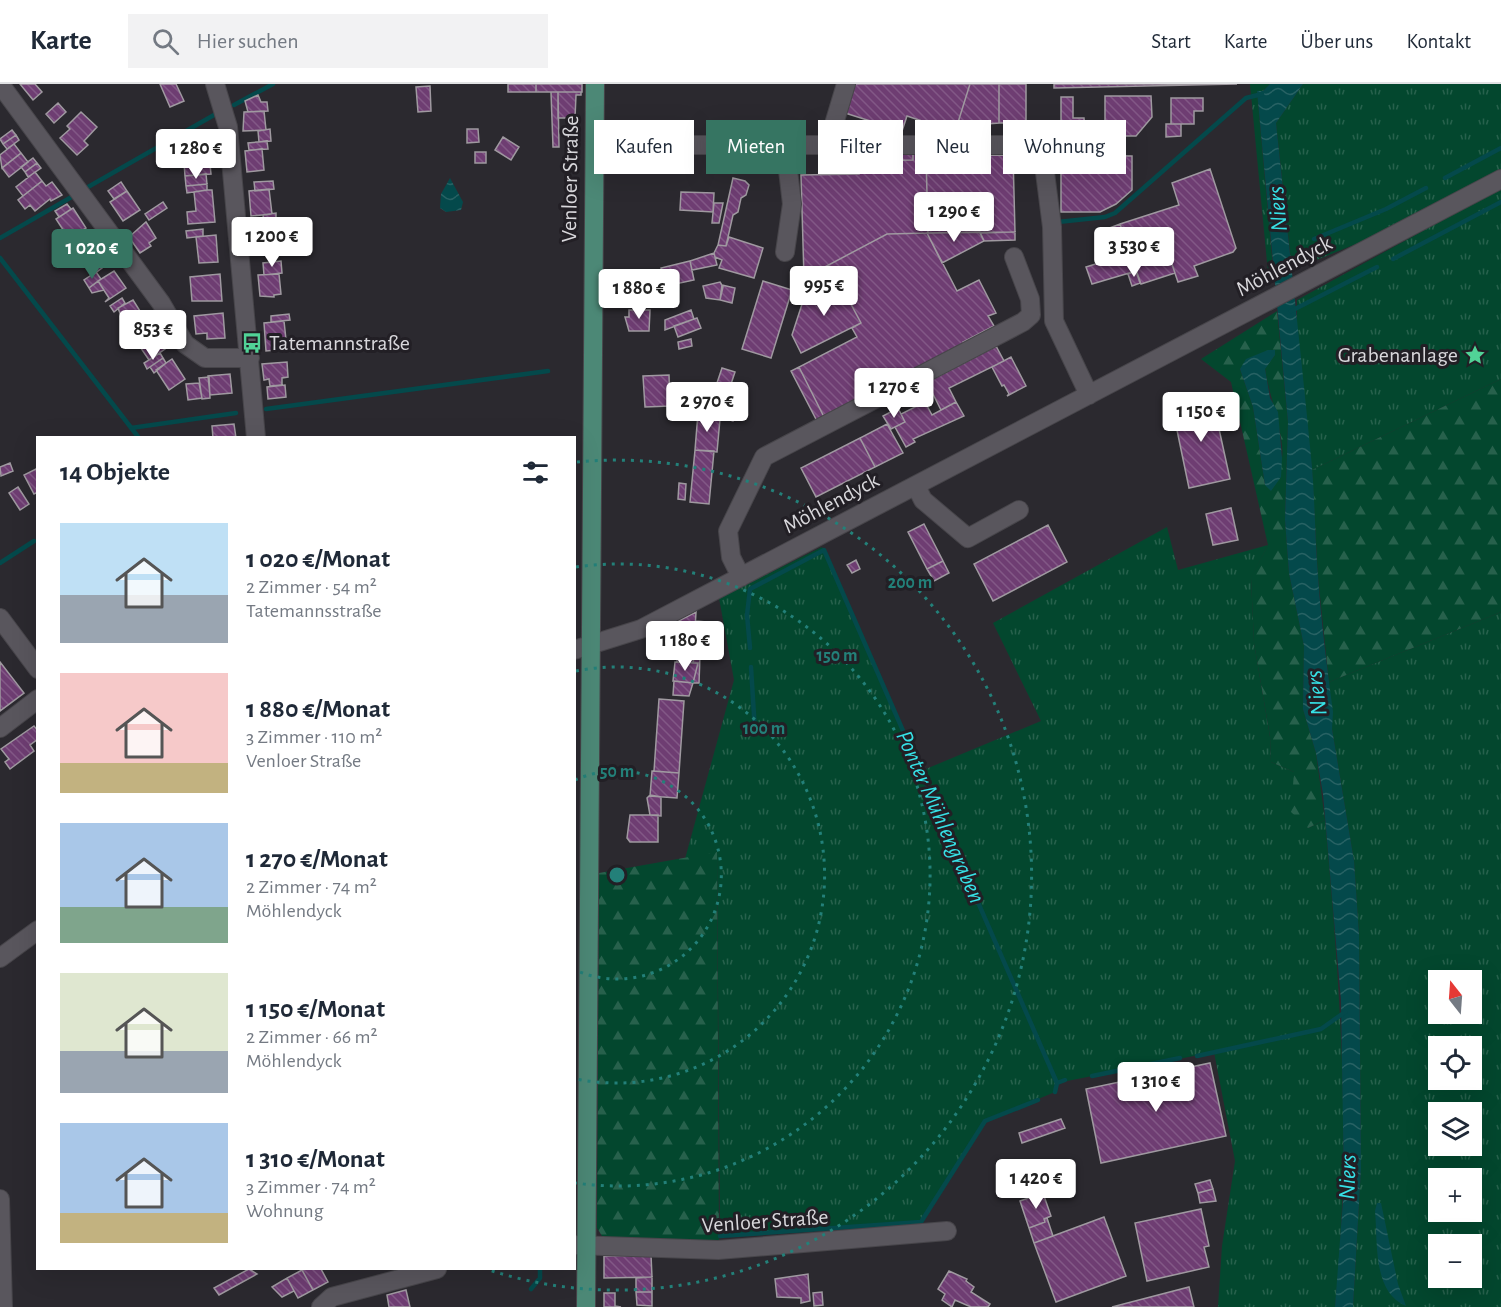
<!DOCTYPE html>
<html lang="de">
<meta charset="utf-8">
<style>
body{margin:0;font-family:"Alegreya Sans",sans-serif;background:#f2f2f3;color:#1f2937;height:100vh;display:flex;flex-direction:column;font-size:22px;white-space:nowrap}
*{box-sizing:border-box;margin:0}
p{font-size:20px;color:#747a83}
.icon{flex:none;width:33px;height:33px;fill:none;stroke:currentColor;stroke-width:2;stroke-linecap:round;stroke-linejoin:round}
.map{position:relative;flex:1;overflow:hidden}
.details{position:absolute;left:36px;top:352px;width:540px;height:834px;display:flex;flex-direction:column;background:#fff;border-radius:0px;box-shadow:0 6px 24px #0002}
.details>*{flex:none}
.hud{position:absolute;left:594px;top:36px;width:570px;height:54px;display:flex;gap:12px}
.needle{width:39px;rotate:343deg}
.buttons{position:absolute;left:1428px;top:886px;display:grid;gap:12px}
.buttons a{display:grid;place-items:center;width:54px;height:54px;border-radius:0px;background:#fff;box-shadow:0 6px 24px #0002;font-size:30px}
.price{position:absolute;translate:-50% -51px;padding:0 14px;border-radius:6px;background:#fff;color:#222;font-size:20px;line-height:39px;filter:drop-shadow(0 2px 3px #0008)}
.price::after{content:'';position:absolute;left:50%;top:36px;width:18px;height:14px;margin-left:-9px;background:inherit;clip-path:polygon(0 0,100% 0,50% 100%)}
.price.active{background:#367562;color:#fff}
ul{padding:0;list-style:none}
li{display:flex;align-items:center;gap:18px;height:150px;padding:0 24px}
li span{display:grid;place-items:center;flex:none;width:168px;height:120px;border-radius:0px;color:#555}
li>.icon{margin-inline-start:auto}
span .icon{width:72px;height:72px;fill:#fffc;stroke-width:1}
li b{font-size:26px}
h2{display:flex;justify-content:space-between;align-items:center;height:72px;padding:0 24px;font-size:26px}
.tag{padding:0 21px;border-radius:0px;background:#fff;box-shadow:0 6px 24px #0002;font-size:21px;line-height:54px}
.tag.active{background:#367562;color:#fff}
header{display:flex;align-items:center;gap:36px;box-sizing:border-box;height:84px;padding:0 30px;background:#fff;border-bottom:2px solid #e0e1e3}
header strong{font-size:28px}
nav{display:flex;gap:33px;margin-inline-start:auto;font-size:21px}
.search{width:420px;height:54px;background:#f2f2f3;display:flex;align-items:center;gap:15px;box-sizing:border-box;padding:0 21px;border-radius:0px;color:#747a83;font-size:22px}
.map>svg:first-child{display:block}
.grass{fill:url(#grass-tufts);fill-rule:evenodd}
.forest{fill:url(#forest-firs);fill-rule:evenodd}
.water{fill:url(#water-waves)}
.lines{fill:none;stroke-linecap:round;stroke-linejoin:round}
.stream{stroke:#04494b;stroke-width:4.5}
.building{fill:url(#building-back-hatch);stroke:#9f99a0;stroke-width:1.5}
.minor-casing{stroke:#47454a;stroke-width:20}
.major-casing{stroke:#47454a;stroke-width:20}
.minor{stroke:#59565d;stroke-width:18}
.major{stroke:#4c8876;stroke-width:18}
.ring{fill:none;stroke:#238079;stroke-width:3;stroke-dasharray:3 6}
.labels{text-anchor:middle;dominant-baseline:central;stroke-width:6;stroke-linejoin:round;paint-order:stroke}
.street-label{font-size:22px;fill:#d8d7db;stroke:#221f25}
.poi-label{font-size:22px;fill:#d8d7db;stroke:#221f25;text-anchor:start}
.water-label{font-size:24px;font-style:italic;fill:#36e1e6;stroke:#221f25}
.centre{fill:#238079;stroke:#221f25;stroke-width:3}
.ring-label{font-size:18px;text-anchor:middle;font-weight:bold;fill:#238079;stroke:#221f25;stroke-width:6;stroke-linejoin:round;paint-order:stroke}
</style>
<header>
<strong>Karte</strong>
<div class="search"><svg class="icon" aria-label="search" viewBox="0 0 24 24"><circle cx="10" cy="10" r="6"/><path d="M15 15l6 6"/></svg>Hier suchen</div>
<nav><a>Start</a><a>Karte</a><a>Über uns</a><a>Kontakt</a></nav>
</header>
<div class="map">
<svg width="1501" height="1223" viewBox="0 0 1501 1223">
<defs>
<pattern id="grass-tufts" width="24" height="20" patternUnits="userSpaceOnUse" patternTransform="scale(1.5)"><rect width="24" height="20" fill="#03472e"/><path d="M3 7l-1-3M5 7V3M7 7l1-3M15 17l-1-3M17 17v-4M19 17l1-3" fill="none" stroke="#27614c"/></pattern>
<pattern id="forest-firs" width="22" height="20" patternUnits="userSpaceOnUse" patternTransform="scale(1.5)"><rect width="22" height="20" fill="#03472e"/><path d="M5 1l3.5 6h-7zM16 11l3.5 6h-7z" fill="#27614c"/></pattern>
<pattern id="water-waves" width="16" height="10" patternUnits="userSpaceOnUse" patternTransform="scale(1.5)"><rect width="16" height="10" fill="#04494b"/><path d="M0 5q4-4 8 0t8 0" fill="none" stroke="#286264"/></pattern>
<pattern id="building-back-hatch" width="6" height="6" patternUnits="userSpaceOnUse" patternTransform="scale(1.5)"><rect width="6" height="6" fill="#6e3d72"/><path d="M-1 5l2 2M0 0l6 6M5-1l2 2" fill="none" stroke="#825886"/></pattern>
</defs>
<rect width="100%" height="100%" fill="#2b292f"/>
<path class="grass" d="M1250,0H1270L1263,7H1257L1274,196L1269,199Z
M1303,0H1501V94L1447,123L1292,186L1276,39Z
M1501,104V295L1312,386L1297,250V216Z
M1167,443L1178,486L1268,461L1251,494L1254,559L1270,653L1271,678L1294,688L1308,744L1325,736C1340,899 1352,1060 1335,1223H1218L1222,1162L1235,1077L1214,968L1057,999L1055,1008L985,1037L921,1138L720,1152L717,769L685,775L734,596L719,514L822,463L921,687L1041,637L993,539Z
M1501,528V1223H1353L1361,1084L1359,851L1354,777L1332,645L1329,598ZM1438,897H1472V930H1438ZM1438,963H1472V996H1438ZM1438,1029H1472V1062H1438ZM1438,1095H1472V1128H1438ZM1438,1161H1472V1194H1438Z"/>
<path class="forest" d="M1277,227L1288,338L1285,436L1289,489L1304,562L1303,625L1316,669L1325,736L1308,744L1291,728L1294,688L1271,678L1270,652L1254,559L1251,493L1268,461L1231,298L1201,275ZM1275,271L1265,284C1267,305 1288,361 1281,377C1277,385 1270,393 1265,401L1253,323L1240,285Z
M1501,295V528L1329,598L1318,493L1312,386Z
M717,768L719,1159L617,1158L602,1152L597,1144L599,789Z"/>
<path class="water" d="M1270,0H1303L1276,39C1288,154 1301,268 1312,383C1315,419 1315,456 1318,492C1321,537 1327,583 1333,628L1332,645L1354,777L1359,851L1361,1084L1353,1223H1335L1344,1103L1341,916L1323,710L1316,669L1303,625L1304,562L1289,489L1285,436L1288,338L1257,7H1263Z
M450,94L463,118L461,126L446,128L440,124L441,110Z
M1268,266H1275V271L1265,285L1270,314L1278,328L1282,374L1281,393L1271,407L1265,401L1253,323L1240,285L1246,275Z
M1377,1119H1381L1398,1200L1406,1222C1372,1208 1378,1157 1375,1127Z"/>
<g class="lines">
<path class="stream" d="M234,21L273,0
M1445,94L1501,64
M88,103L214,31
M1058,138L1105,133L1115,129L1246,14L1262,10
M0,154L75,111
M1314,155L1386,125L1426,104
M0,174L139,354
M1393,175L1501,118
M1291,227L1377,183
M266,325L548,287
M131,344L236,329
M0,479L34,457
M750,564L747,531L750,505L824,466L1057,999
M751,583L755,647
M1197,972L1321,945L1345,928
M1092,992L1180,974
M1055,1008L1057,999L1065,996
M720,1152L921,1138L985,1037L1038,1016
M531,1205L540,1194V1185"/>
</g>
<path class="building" d="M20,0H35L42,8L33,16Z
M160,0H176L184,17L170,23Z
M508,0H536V8H508Z
M536,0H582V8H536Z
M855,0H970L955,48L941,44L939,48L930,45L931,40L907,32L902,47L845,29Z
M970,0H999V39L973,41L974,49L959,47V35Z
M999,0H1026V39H999Z
M1054,0H1237L1054,4Z
M430,2L431,27L418,28L416,3Z
M551,8H558L559,63H553Z
M558,8H581V11H576L575,34H558Z
M258,11L261,18H267L268,27L248,28L245,17Z
M1105,12H1151L1152,33L1136,52H1105Z
M1061,13H1073V34H1084L1085,53H1061Z
M1171,14H1203V27H1194V40H1171Z
M58,19L66,28L54,39L46,30Z
M264,27L266,46L243,47L244,28Z
M81,28L97,43L84,57L88,61L77,71L60,54L70,45L67,42Z
M1166,40H1181V52L1166,53Z
M270,45L271,57L259,58L258,47Z
M467,45H478L479,58L467,59Z
M12,46L16,51L3,60L0,55Z
M207,47L208,61L195,62L194,49Z
M16,51L19,56L7,65L3,60Z
M503,53L519,63L511,76L495,66Z
M267,57L268,65L249,66L248,59Z
M14,60L21,69L2,84L0,71Z
M208,61L211,90L185,92L184,79H190L188,62Z
M262,65L264,86L247,88L245,67Z
M475,68H486V79H475Z
M21,69L28,78L9,93L2,84Z
M853,70V77L839,78L838,71Z
M853,70H913V76L853,77Z
M913,70H926L928,149L887,150L804,194L801,91L859,90L858,77L913,76Z
M1013,71L1015,148L928,149L926,72Z
M1061,71L1132,72V106L1116,120L1100,128H1061Z
M33,74L37,79L25,88L21,83Z
M37,79L41,84L28,93L25,88Z
M1210,85L1236,164L1233,168L1194,182L1198,192L1178,198L1162,151L1128,163L1120,140L1179,121L1172,99Z
M35,88L42,97L23,112L16,103Z
M206,90L207,100L186,102L185,92Z
M733,94L745,97L749,101L746,111L741,114L738,128L733,131L726,162L718,161Z
M42,97L46,102L52,98L62,111L51,117L50,115L35,127L30,121L25,125L18,116Z
M273,97L274,105L255,107L254,98Z
M121,98L127,107L114,115L108,107Z
M207,100V106L187,109L186,102Z
M269,105L272,130L251,132L249,107Z
M207,106H212L215,138L188,140L187,128L196,127L194,108Z
M127,107L140,126L123,137L110,118Z
M681,108L714,109L713,128L680,126Z
M163,118L167,124L149,136L145,130Z
M714,119H723L719,139H712Z
M67,120L71,125L59,133L55,127Z
M73,124L86,144L69,155L56,135Z
M276,129V138L264,139L263,131Z
M146,138L156,154L149,159L151,162L140,169L129,153Z
M1120,140L1136,187L1092,200L1086,183L1118,173L1113,158L1104,161L1099,148Z
M203,145V152L187,154L186,147Z
M82,146L86,151L68,163L65,157Z
M273,147L275,165L256,167L255,148Z
M980,148L984,157L942,179L927,149Z
M1015,148V156L984,157L980,149Z
M927,149L957,207L979,196L996,229L988,232L994,242L963,258L965,262L825,335L799,283L857,253L852,244L861,239L838,196L812,210L804,194L887,150Z
M86,151L89,157L77,165L74,159Z
M216,151L218,178L199,179L196,153Z
M1162,151L1175,189L1141,200L1128,163Z
M729,153L763,164L754,194L719,184L722,176L715,173L714,169L718,161L726,162Z
M93,154L104,171L86,183L88,180L84,173L81,175L75,166Z
M714,169L717,181L692,186L690,177Z
M97,176L102,184L94,190L88,181Z
M281,177L282,189L264,191L263,179Z
M690,177L694,196L675,200L676,204L666,206L661,184Z
M114,187L126,204L105,218L109,214L98,197Z
M1136,187L1140,199L1132,202L1128,190Z
M96,188L101,195L89,204L84,196Z
M220,190L222,217H192L190,193Z
M279,190L281,210L274,211V213L260,212L258,191Z
M838,196L861,239L801,269L792,251L804,214Z
M98,197L104,206L92,209L89,204Z
M763,197L792,206L771,274L742,265Z
M720,198L723,203L720,216L706,214L703,202Z
M722,201L735,204L732,219L720,216Z
M122,214L125,219L114,228L110,222Z
M133,216L145,235L127,247L118,224Z
M629,226H650L649,247H629L625,233H629Z
M691,226L694,235L665,246V236Z
M223,229L225,254L207,255V249L196,250L194,232Z
M289,230L290,236L271,238V232Z
M697,234L701,244L678,253L674,242Z
M284,237L287,265L266,267L264,239Z
M144,242L148,248L138,255L134,249Z
M153,246L165,265L149,276L136,257Z
M691,255L692,262L679,265L678,258Z
M996,262L1004,277L949,304L956,318L941,326L927,298Z
M160,269L163,274L147,285L144,279Z
M1011,273L1026,302L1007,312L1009,310L1004,301L1002,302L992,283Z
M163,274L166,279L154,289L150,283Z
M172,275L185,295L169,306L156,286Z
M287,278L288,293L282,294V301L270,302L269,295L264,296L262,280Z
M799,283L825,335L818,339L791,287Z
M722,284L735,288L728,309L715,305Z
M230,290L232,309L210,311L208,292Z
M669,291L670,322L645,323L643,292Z
M209,293L210,314L202,315L199,294Z
M199,299L202,314L188,316L186,300Z
M285,301L286,313L268,315L267,303Z
M1212,313L1230,395L1189,404L1172,322Z
M925,318L932,331L956,318L964,332L913,355L915,358L906,363L895,343L905,338L901,330Z
M726,324L737,329L733,337L722,333Z
M898,324L905,338L891,345L883,332Z
M698,329L720,335L717,368L695,366Z
M234,340L236,354H213L212,342Z
M887,340L903,369L875,383L860,354Z
M860,354L875,383L816,413L801,384Z
M695,366L714,367L709,420L690,418Z
M10,379L13,387L1,392L0,383Z
M38,384V408L34,410L24,391Z
M679,399L686,400L685,416L678,415Z
M18,403L29,420L20,426L9,409Z
M1231,424L1238,456L1213,461L1206,430Z
M924,440L943,477L927,485L908,448Z
M1048,441L1067,478L993,517L974,480Z
M856,476L860,485L852,489L847,481Z
M943,477L949,489L934,497L927,485Z
M696,528L693,579L677,578L679,555L650,570L649,552Z
M696,537L706,538L704,571L694,570Z
M694,570L700,571L699,599H693L698,579H693Z
M0,578L24,609L0,627Z
M675,578L698,579L693,599L673,597Z
M674,597L693,599L689,612L673,611Z
M659,615L684,617L679,689L654,687Z
M34,642L38,647V655L30,661L34,667L10,685L5,678L9,675L1,665Z
M652,687L679,689L677,714L650,712Z
M650,711L661,713V732L650,731L647,714Z
M630,731H658V758H630L627,754Z
M1210,979L1226,1052L1101,1079L1086,1005Z
M1061,1035L1065,1044L1022,1059L1019,1049Z
M1210,1096L1213,1105L1198,1109L1195,1100Z
M1213,1105L1216,1117L1200,1119L1198,1109Z
M1043,1109L1051,1132L1044,1135L1045,1138L1029,1144L1020,1117Z
M1201,1125L1209,1162L1204,1163L1209,1183L1147,1197L1135,1139Z
M1104,1133L1126,1192L1056,1218L1034,1159Z
M1047,1134L1053,1152L1034,1159L1029,1144L1045,1138L1044,1135Z
M651,1171L652,1193L604,1194V1172Z
M249,1185L257,1190L219,1211L214,1204Z
M305,1185H321L328,1198L313,1206L302,1186Z
M302,1186L313,1206L298,1214L287,1194Z
M949,1187L967,1195L966,1197L974,1203L971,1208L990,1220L988,1223H971L955,1216L952,1223L942,1216L945,1210L938,1205Z
M808,1190L810,1217L801,1219V1214L777,1213L775,1195Z
M652,1193V1208H636V1194Z
M287,1194L294,1207L282,1213L272,1203Z
M1189,1203L1194,1223H1112Z
M406,1206L410,1223H389L387,1211Z
M636,1208H652V1222L637,1221Z
M822,1208L823,1221L814,1222L813,1209Z
M604,1209H615V1222L621,1223H604Z"/>
<g class="lines">
<g class="minor-casing">
<path id="minor" d="M0,0L161,219L185,260L205,274H250
M215,0L228,43L256,354
M828,60L846,0
M595,61H1029L1043,73L1052,143L1054,237L1089,311
M785,61L792,120L785,168
M916,402L923,416L968,454L1019,426
M741,493L731,473L728,447L764,373L1023,238L1031,231L1030,215L1014,173
M0,534L38,585
M574,566L641,545L1501,95
M0,644L38,615
M0,874L38,846
M0,1115L3,1223
M574,1161L718,1166L947,1147
M321,1223L332,1213L437,1185"/>
</g>
<g class="major-casing">
<path id="major" d="M586,1223L595,0"/>
</g>
<use href="#minor" class="minor"/>
<use href="#major" class="major"/>
</g>
<g class="ring">
<path d="M575 696A104 104 0 1 1 575 886"/>
<path d="M576 587A208 208 0 1 1 576 995"/>
<path d="M576 483A311 311 0 1 1 576 1099"/>
<path d="M577 378A415 415 0 1 1 489 1186"/>
</g>
<defs>
<g id="bus-bare" transform="scale(1.62)"><path d="M-5-6H5V4H4V6H2V4H-2V6H-4V4H-5ZM-3.5-4V0h7V-4ZM-3.5 1.2v1.5H-2V1.2ZM2 1.2v1.5H3.5V1.2Z" fill="#51d397" stroke="#221f25" stroke-width="2.5" paint-order="stroke"/></g>
<g id="sight-bare" transform="scale(1.62)"><path d="M0-6L1.8-2.2L6-1.7L2.9 1.2L3.7 5.4L0 3.3L-3.7 5.4L-2.9 1.2L-6-1.7L-1.8-2.2Z" fill="#51d397" stroke="#221f25" stroke-width="2.5" paint-order="stroke"/></g>
</defs>
<g fill-rule="evenodd">
<use href="#bus-bare" x="252" y="259"/>
<use href="#sight-bare" x="1475" y="271"/>
</g>
<g class="labels">
<g class="street-label">
<text transform="translate(570 95) rotate(-89)">Venloer Straße</text>
<text transform="translate(1284 182) rotate(-28)">Möhlendyck</text>
<text transform="translate(831 419) rotate(-28)">Möhlendyck</text>
<text transform="translate(765 1137) rotate(-4)">Venloer Straße</text>
</g>
<g class="poi-label">
<text x="269" y="259">Tatemannstraße</text>
<text x="1458" y="271" text-anchor="end">Grabenanlage</text>
</g>
<g class="water-label">
<text transform="translate(1278 125) rotate(-95)">Niers</text>
<text transform="translate(1317 609) rotate(-97)">Niers</text>
<text transform="translate(940 733) rotate(66)">Ponter Mühlengraben</text>
<text transform="translate(1348 1093) rotate(-88)">Niers</text>
</g>
</g>
<circle cx="617" cy="791" r="9" class="centre"/>
<g class="ring-label">
<text x="910" y="504">200 m</text>
<text x="837" y="577">150 m</text>
<text x="764" y="650">100 m</text>
<text x="617" y="693">50 m</text>
</g>
</svg>
<div class="buttons">
<a><svg class="needle" viewBox="-14 -14 28 28"><path d="M0-13l5 13h-10z" fill="#e53935"/><path d="M0 13l5-13h-10z" fill="#747a83"/></svg></a>
<a><svg class="icon" aria-label="locate" viewBox="0 0 24 24"><circle cx="12" cy="12" r="6"/><path d="M12 2v4M12 18v4M2 12h4M18 12h4"/></svg></a>
<a><svg class="icon" aria-label="layers" viewBox="0 0 24 24"><path d="M12 4l9 5-9 5-9-5zM3 14l9 5 9-5"/></svg></a>
<a>+</a>
<a>−</a>
</div>
<b class="price" style="left:196px;top:96px">1 280 €</b>
<b class="price" style="left:954px;top:159px">1 290 €</b>
<b class="price" style="left:272px;top:184px">1 200 €</b>
<b class="price" style="left:1134px;top:194px">3 530 €</b>
<b class="price active" style="left:92px;top:196px">1 020 €</b>
<b class="price" style="left:824px;top:233px">995 €</b>
<b class="price" style="left:639px;top:236px">1 880 €</b>
<b class="price" style="left:153px;top:277px">853 €</b>
<b class="price" style="left:894px;top:335px">1 270 €</b>
<b class="price" style="left:707px;top:349px">2 970 €</b>
<b class="price" style="left:1201px;top:359px">1 150 €</b>
<b class="price" style="left:685px;top:588px">1 180 €</b>
<b class="price" style="left:1156px;top:1029px">1 310 €</b>
<b class="price" style="left:1036px;top:1126px">1 420 €</b>
<div class="hud">
<a class="tag">Kaufen</a>
<a class="tag active">Mieten</a>
<a class="tag">Filter</a>
<a class="tag">Neu</a>
<a class="tag">Wohnung</a>
</div>
<section class="details">
<h2>14 Objekte<svg class="icon" aria-label="filters" viewBox="0 0 24 24"><path d="M4 7h16M4 17h16"/><circle cx="9" cy="7" r="2"/><circle cx="15" cy="17" r="2"/></svg></h2>
<ul>
<li><span style="background:linear-gradient(#bfe0f5 60%,#9aa5b1 0)"><svg class="icon" aria-label="home" viewBox="0 0 24 24"><path d="M3 11l9-7 9 7M6 9v11h12V9"/></svg></span><div><b>1 020 €/Monat</b><p>2 Zimmer · 54 m²</p><p>Tatemannsstraße</p></div></li>
<li><span style="background:linear-gradient(#f6c9c9 75%,#c2b280 0)"><svg class="icon" aria-label="home" viewBox="0 0 24 24"><path d="M3 11l9-7 9 7M6 9v11h12V9"/></svg></span><div><b>1 880 €/Monat</b><p>3 Zimmer · 110 m²</p><p>Venloer Straße</p></div></li>
<li><span style="background:linear-gradient(#a9c7e8 70%,#7fa58c 0)"><svg class="icon" aria-label="home" viewBox="0 0 24 24"><path d="M3 11l9-7 9 7M6 9v11h12V9"/></svg></span><div><b>1 270 €/Monat</b><p>2 Zimmer · 74 m²</p><p>Möhlendyck</p></div></li>
<li><span style="background:linear-gradient(#dfe7d0 65%,#9aa5b1 0)"><svg class="icon" aria-label="home" viewBox="0 0 24 24"><path d="M3 11l9-7 9 7M6 9v11h12V9"/></svg></span><div><b>1 150 €/Monat</b><p>2 Zimmer · 66 m²</p><p>Möhlendyck</p></div></li>
<li><span style="background:linear-gradient(#a9c7e8 75%,#c2b280 0)"><svg class="icon" aria-label="home" viewBox="0 0 24 24"><path d="M3 11l9-7 9 7M6 9v11h12V9"/></svg></span><div><b>1 310 €/Monat</b><p>3 Zimmer · 74 m²</p><p>Wohnung</p></div></li>
</ul>
</section>
</div>
